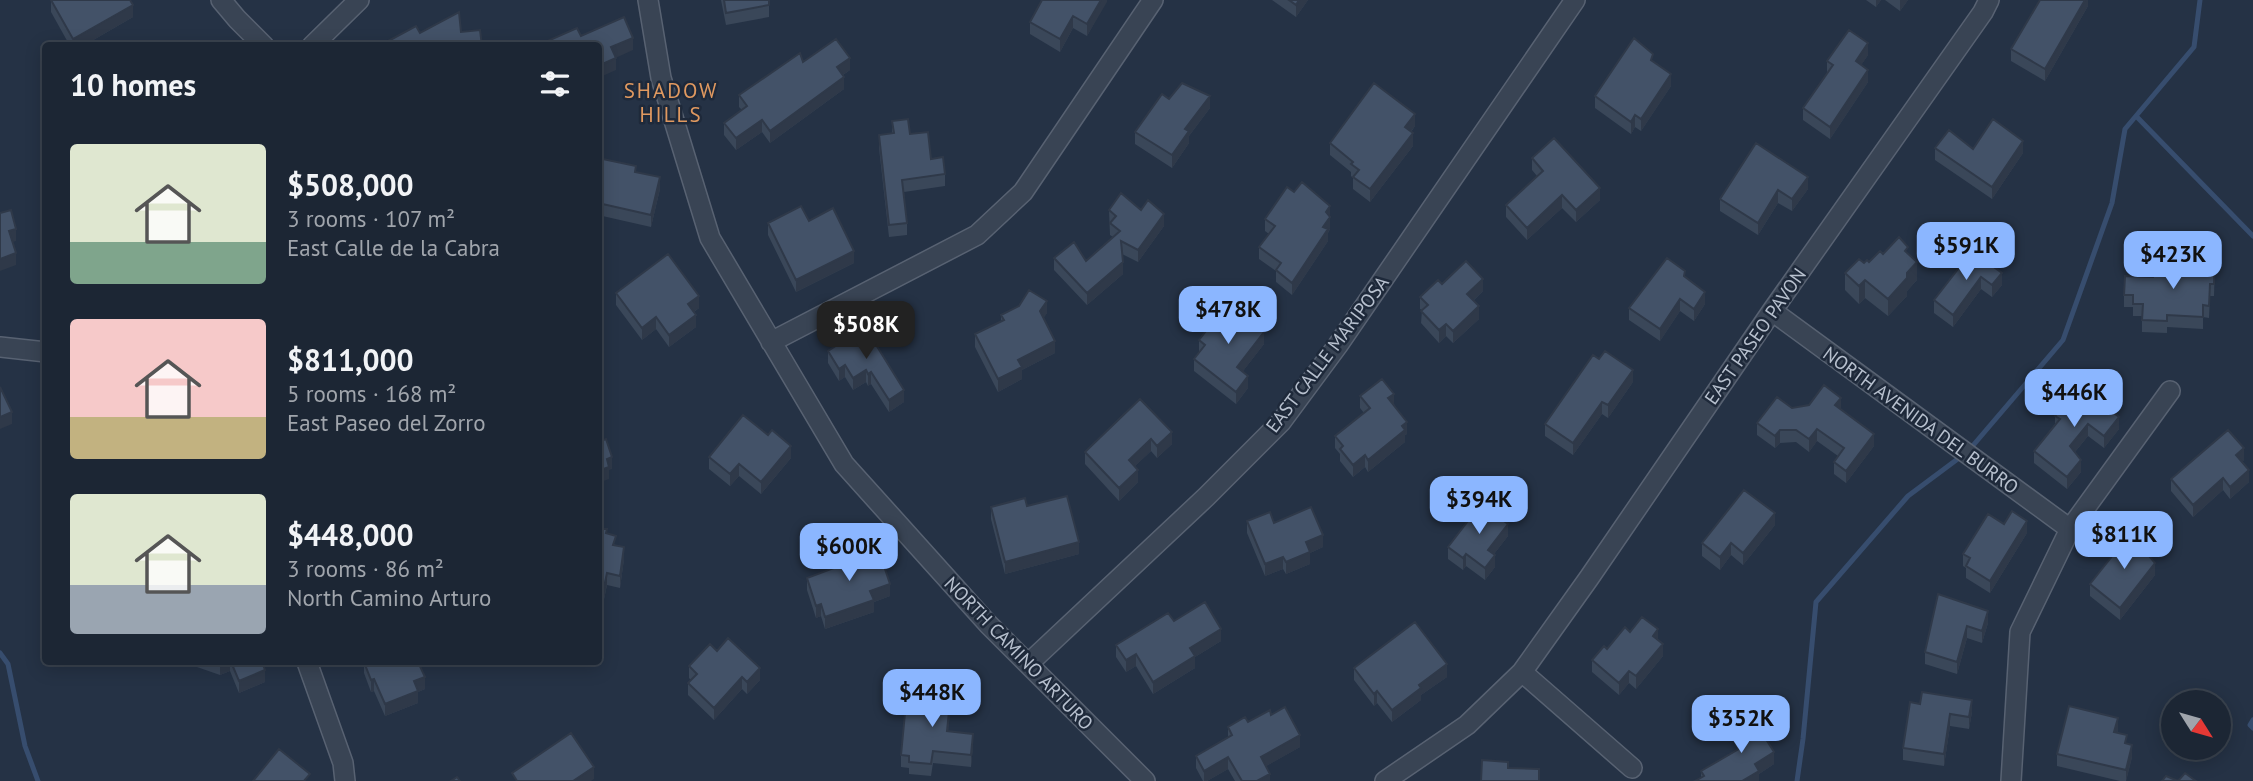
<!DOCTYPE html>
<meta charset="utf-8">
<style>
body{margin:0;font-family:"PT Sans",sans-serif;background:#252e3c;color:#f1f3f6;height:100vh;display:flex;flex-direction:column;font-size:26px;white-space:nowrap}
*{box-sizing:border-box;margin:0}
p{font-size:23px;color:#a0a5ac}
.icon{flex:none;width:38px;height:38px;fill:none;stroke:currentColor;stroke-width:2;stroke-linecap:round;stroke-linejoin:round}
.map{position:relative;flex:1;overflow:hidden}
.sheet{position:absolute;left:42px;top:42px;width:560px;height:623px;display:flex;flex-direction:column;background:#1c2634;border-radius:7px;box-shadow:0 4px 18px #0003,0 0 0 2px #3a434f}
.sheet>*{flex:none}
.needle{width:46px;rotate:127deg}
.controls{position:absolute;left:2161px;top:690px;display:grid;gap:14px}
.controls a{display:grid;place-items:center;width:70px;height:70px;border-radius:50%;background:#1c2634;box-shadow:0 4px 18px #0003,0 0 0 2px #3a434f;font-size:35px}
.price{position:absolute;translate:-50% -60px;padding:0 16px;border-radius:14px;background:#8bb6ff;color:#111;font-size:23px;line-height:46px;filter:drop-shadow(0 2px 4px #0008)}
.price::after{content:'';position:absolute;left:50%;top:42px;width:21px;height:16px;margin-left:-10px;background:inherit;clip-path:polygon(0 0,100% 0,50% 100%)}
.price.active{background:#222;color:#fff}
ul{padding:0;list-style:none}
li{display:flex;align-items:center;gap:21px;height:175px;padding:0 28px}
li span{display:grid;place-items:center;flex:none;width:196px;height:140px;border-radius:7px;color:#555}
li>.icon{margin-inline-start:auto}
span .icon{width:84px;height:84px;fill:#fffc;stroke-width:1}
li b{font-size:30px}
h2{display:flex;justify-content:space-between;align-items:center;height:84px;padding:0 28px;font-size:30px}
.map>svg:first-child{display:block}
.lines{fill:none;stroke-linecap:round;stroke-linejoin:round}
.stream{stroke:#374d6e;stroke-width:5}
.street-casing{stroke:#586272;stroke-width:22}
.street{stroke:#394454;stroke-width:19}
.wall{fill:#3a4759}
.shaded-wall{fill:#2f3949}
.building{fill:#435268;stroke:#2f3949;stroke-width:2}
.labels{text-anchor:middle;dominant-baseline:central;stroke-width:5;stroke-linejoin:round;paint-order:stroke}
.street-label{font-size:19px;fill:#b7c0ce;stroke:#1e293a}
.neighbourhood-label{font-size:21px;letter-spacing:2px;fill:#e09960;stroke:#1e293a}
</style>
<div class="map">
<svg width="2253" height="781" viewBox="0 0 2253 781">
<rect width="100%" height="100%" fill="#253245"/>
<g class="lines">
<path class="stream" d="M2136,116L2253,236
M1970,449L2063,340L2112,203L2125,129L2194,47L2200,0
M0,653L8,664L25,746L38,781
M2253,720L2250,725L2253,728
M1797,781L1803,739L1816,602L1908,496L1963,455"/>
<g class="street-casing">
<path id="street" d="M221,0L237,19L264,46
M648,0L661,78L710,238L844,464L988,624L1145,781
M312,46L359,0
M1772,311L2070,529
M771,342L977,235L1023,192L1153,0
M0,347L46,352
M307,662L343,763L345,781
M1028,664L1206,497L1281,422L1338,345L1575,0
M1522,672L1632,768
M1385,781L1467,725L1522,672L1589,578L1772,311L1983,12L1989,0
M2011,781L2020,632L2070,529L2170,391"/>
</g>
<use href="#street" class="street"/>
</g>
<path class="wall" d="M51,0L133,17L83,46H70L51,12Z
M721,0H769V17L726,25Z
M1107,0L1087,36L1073,28L1060,52L1030,34V22Z
M1272,0H1308L1296,17Z
M1866,0H1881L1876,7Z
M1885,0H1908L1900,11Z
M2088,0V6L2045,81L2011,61V49Z
M1868,55L1861,65L1868,82L1830,139L1803,120V108L1827,73V61Z
M1653,61L1671,86L1641,131L1635,127L1631,134L1595,108V96Z
M803,62L850,70L843,75L844,89L770,143L762,132L736,150L724,135V123L742,110L739,107V95Z
M1169,99L1210,108L1189,136V143L1172,168L1135,144V132Z
M892,121L910,134L945,174V186L904,192L907,223V235L889,237L879,148V135L892,134Z
M1415,126L1411,132L1413,146L1370,202L1353,189V178L1351,176V172L1330,155V143Z
M1756,143L1808,189L1792,211L1778,203L1758,235L1720,211V199Z
M1935,148L1973,149L2023,153L1992,199L1935,160Z
M598,158L636,172L660,189L651,227L598,215Z
M1532,158L1600,200L1576,222L1562,208L1527,240L1506,217V205L1537,176L1532,170Z
M1294,192L1330,206V229L1328,233V241L1292,295L1276,282V271L1259,259V247L1269,234L1265,231V219Z
M1109,210H1141L1164,226L1138,262L1122,254L1123,274L1087,305L1054,270V258L1086,261L1113,237L1110,235Z
M809,221L854,263L796,292L768,235V223Z
M1972,251L2002,285L1992,297L1981,289L1953,327L1934,313V300Z
M1908,253L1917,280L1907,291V296L1888,316L1865,298L1859,304L1845,290V273L1864,263L1869,262L1883,254Z
M2215,261L2214,296H2210L2209,318L2203,317V329L2167,327V333L2142,332V316H2133V307H2124V295L2153,277Z
M1685,277L1705,304L1694,321L1680,311L1660,341L1629,320V308Z
M1442,284L1483,291L1473,301L1479,319L1453,343L1446,336L1439,343L1421,323L1422,310L1420,309V297Z
M616,293L699,308L694,312L696,327L669,347L656,329L642,340L616,305Z
M1047,313L1043,318L1055,353L1022,370V379L998,392L975,347V334L1001,321V315Z
M865,327L904,402L889,412L871,384L868,386L866,382L853,390L845,377L839,381L828,363V351Z
M1199,340L1264,344L1243,371L1248,388L1236,404L1194,371V359L1199,352Z
M1633,382L1608,418L1602,414L1573,455L1545,436V424Z
M1360,396L1394,404L1407,434L1405,435V442L1368,472L1365,467L1353,477L1340,461V454L1335,448V436L1364,413L1360,408Z
M1140,399L1172,444L1157,458L1151,451L1135,466L1138,482L1119,501L1085,464V452Z
M1792,408L1841,410L1874,446L1846,483L1834,474V462L1838,456L1817,441L1809,452L1796,442L1780,443L1775,448L1757,435V423Z
M2055,416L2119,429L2104,448L2088,436L2075,452L2081,472L2067,489L2034,463V451L2055,424Z
M709,457L791,458L761,494L739,476L730,486L709,469Z
M2244,460L2242,462L2249,482L2230,499L2223,490L2193,517L2171,491V479Z
M1027,506L1079,554L1005,574L991,519V507Z
M1247,521L1274,523L1323,547L1310,553V564L1286,574L1283,569L1265,576L1247,533Z
M1775,525L1743,565L1731,555L1720,570L1702,556V543Z
M598,529L607,533L624,559L620,588L607,585L603,604L598,603Z
M2027,533L1990,593L1966,578V568L1963,566V554Z
M1508,536L1494,554L1495,567L1485,580L1466,566L1463,570L1448,559V547Z
M860,558L890,596L874,602V612L825,629L821,616L816,618L807,590V578L832,569V563Z
M2152,559L2155,575L2120,620L2090,596V584Z
M1938,594L1988,623L1982,643L1967,638L1957,674L1925,664V652Z
M1174,621L1221,641L1195,657V668L1153,694L1136,666L1126,672L1116,657V645Z
M1630,632L1658,640L1663,656L1636,689L1629,683L1619,695L1592,672V660Z
M717,651L760,680L747,694L742,689L714,720L688,695V683L691,680L689,678V666Z
M194,662H262L265,682L239,693L230,671L220,675L197,667Z
M364,662L425,689L418,692V703L385,716L374,691L371,692L364,673Z
M1354,668L1447,677L1421,695V700L1392,722L1377,703L1374,706L1354,680Z
M1910,702L1972,712L1969,729L1950,726L1944,766L1903,760V748Z
M951,704L948,731L973,746L971,767L933,763L931,776L909,774V768L901,767V755L915,714Z
M1271,715L1300,747L1266,766L1270,781H1235L1228,769L1207,781H1203L1196,768V756L1228,738V727L1248,722Z
M1732,727L1774,764L1759,774V781L1701,777V771L1738,749L1732,739Z
M2118,730L2117,733L2127,744L2132,757L2126,781H2120L2057,766V754Z"/>
<path class="shaded-wall" d="M1101,0H1107V2L1087,36V24Z
M1299,0H1308L1296,17V5Z
M1876,0H1881L1876,7Z
M1900,0H1908L1900,11Z
M2085,0H2088V6L2045,81V69Z
M133,5V17L83,46H73V39Z
M1073,16V28L1060,52V39Z
M633,38V50L611,60V47Z
M1868,43V55L1856,73V61Z
M616,58V70L598,78V66Z
M850,58V70L837,79V67Z
M1868,70V82L1830,139V127Z
M1671,74V86L1641,131V119Z
M844,77V89L770,143V131Z
M1210,96V108L1189,136V143L1172,168V155L1185,129Z
M1415,114V126L1405,139V127Z
M1635,115V127L1631,134V122Z
M762,120V132L736,150V138Z
M1413,133V146L1370,202V189Z
M2023,141V153L1992,199V187Z
M660,177V189L651,227V215Z
M1808,177V189L1792,211V199Z
M1600,188V200L1576,222V210Z
M1778,190V203L1758,235V223Z
M1562,195V208L1527,240V228Z
M1330,206V229L1328,233V241L1292,295V283L1323,227L1326,212Z
M1164,214V226L1138,262V250Z
M16,229V241L9,243V231Z
M854,251V263L796,292V280Z
M16,253V265L0,271V259Z
M1123,262V274L1087,305V293Z
M1917,262V280L1907,291V296L1888,316V299L1907,273Z
M2002,273V285L1992,297V285Z
M1981,277V289L1953,327V315Z
M1483,279V291L1467,306V294Z
M1865,280V298L1859,304V286Z
M1705,292V304L1694,321V309Z
M699,296V308L688,316V304Z
M1680,299V311L1660,341V329Z
M1047,301V313L1040,324V311Z
M1479,306V319L1453,343V331Z
M696,315V327L669,347V335Z
M656,317V329L642,340V328Z
M1446,324V336L1439,343V330Z
M1264,332V344L1237,379V367Z
M1055,341V353L1022,370V379L998,392V379L1018,360Z
M845,365V377L839,381V369Z
M866,370V382L853,390V378Z
M1633,370V382L1608,418V405Z
M871,372V384L868,386V374Z
M1248,376V388L1236,404V392Z
M904,390V402L889,412V400Z
M1394,394V406L1388,398Z
M1841,398V410L1835,405Z
M1602,402V414L1573,455V443Z
M12,412V424L0,429V417Z
M2119,417V429L2104,448V436Z
M1407,422V434L1405,435V442L1368,472V460Z
M2088,424V436L2070,458V446Z
M1817,429V441L1809,452V439Z
M1780,430V443L1775,448V436Z
M1172,432V444L1157,458V446Z
M1874,434V446L1846,483V471Z
M1151,439V451L1129,472V460Z
M791,446V458L761,494V482Z
M2244,448V460L2236,467V455Z
M1365,455V467L1353,477V465Z
M612,457V469L609,470V479L598,483V471L607,459Z
M2081,460V472L2067,489V477Z
M739,464V476L730,486V474Z
M1138,470V482L1119,501V488Z
M2249,470V482L2230,499V487Z
M2223,478V490L2193,517V505Z
M1775,513V525L1743,565V553Z
M2027,521V533L1990,593V581Z
M1508,524V536L1488,562V550Z
M1323,535V547L1310,553V564L1286,574V562L1306,542Z
M1079,542V554L1005,574V562Z
M1731,543V555L1720,570V557Z
M624,547V559L620,588V576Z
M1466,554V566L1463,570V558Z
M1495,555V567L1485,580V568Z
M1283,557V569L1265,576V564Z
M2155,563V575L2120,620V608Z
M607,573V585L603,604V592Z
M890,584V596L874,602V612L825,629V617L870,591Z
M821,604V616L816,618V606Z
M1988,611V623L1982,643V631Z
M1967,626V638L1957,674V662Z
M1221,629V641L1195,657V668L1153,694V682L1190,648Z
M1658,629V642L1653,636Z
M1663,644V656L1636,689V676Z
M1136,654V666L1126,672V660Z
M224,662H230V671L220,675V663Z
M457,662H467L457,667Z
M1447,664V677L1421,695V700L1392,722V710L1419,685Z
M760,668V680L747,694V682Z
M265,670V682L239,693V681Z
M1629,671V683L1619,695V683Z
M425,677V689L418,692V703L385,716V704L414,681Z
M742,677V689L714,720V708Z
M374,679V691L371,692V680Z
M1377,691V703L1374,706V694Z
M951,692V704L947,743V731Z
M1972,700V712L1969,729V717Z
M1950,714V726L1944,766V754Z
M2118,718V730L2114,745V732Z
M973,734V746L971,767V755Z
M1300,735V747L1261,769V757Z
M2132,745V757L2126,781V770Z
M1774,752V764L1759,774V781H1742L1755,764Z
M1228,757V769L1207,781H1204V771Z
M594,767V779L591,781H573Z
M1270,774V781H1257Z"/>
<path class="building" d="M51,0H130L133,5L73,39Z
M724,0H769V5L726,13Z
M1042,0H1101L1087,24L1073,16L1060,39L1030,22Z
M1289,0H1299L1296,5Z
M2040,0H2085L2045,69L2011,49Z
M459,12L461,32L480,30L482,46H379L416,26L420,33Z
M624,17L633,38L611,47L616,58L598,66V46H544L543,43L577,28L581,36Z
M1849,30L1868,43L1856,61L1868,70L1830,127L1803,108L1833,65L1827,61Z
M1634,38L1653,54L1651,60L1671,74L1641,119L1635,115L1631,122L1595,96Z
M836,39L850,58L837,67L844,77L770,131L762,120L736,138L724,123L747,106L739,95L800,53L803,62Z
M1182,83L1210,96L1185,129L1189,131L1172,155L1135,132L1162,94L1169,99Z
M1374,83L1415,114L1405,127L1413,133L1370,189L1353,177L1359,170L1351,164L1353,162L1330,143Z
M908,119L910,134L928,132L931,159L943,157L945,174L902,180L907,223L889,225L879,135L894,133L892,121Z
M1993,119L2023,141L1992,187L1935,148L1949,130L1973,149Z
M1554,138L1600,188L1576,210L1562,195L1527,228L1506,205L1543,171L1532,158Z
M1756,143L1808,177L1792,199L1778,190L1758,223L1720,199Z
M598,158L636,166L635,172L660,177L651,215L598,203Z
M1302,182L1330,206L1326,212L1330,217L1323,227L1328,229L1292,283L1276,270L1281,263L1259,247L1275,226L1265,219L1287,187L1294,192Z
M1121,193L1141,210L1148,200L1164,214L1138,250L1121,241L1123,262L1087,293L1054,258L1074,242L1086,261L1120,231L1110,223L1116,216L1109,210Z
M801,206L809,221L833,208L854,251L796,280L768,223Z
M11,210L16,229L9,231L16,253L0,259V213Z
M1899,237L1908,247L1905,251L1917,262L1907,273V278L1888,299L1865,280L1859,286L1845,273L1859,259L1864,263L1867,260L1869,262L1880,251L1883,254Z
M1972,251L2002,273L1992,285L1981,277L1953,315L1934,300Z
M668,254L699,296L688,304L696,315L669,335L656,317L642,328L616,293Z
M1667,258L1685,271L1684,276L1705,292L1694,309L1680,299L1660,329L1629,308Z
M2190,260L2215,261L2214,284H2210L2209,306L2203,305V317L2167,315V321L2142,320L2143,304H2133V295H2124L2125,276L2153,277L2154,267L2189,268Z
M1466,261L1483,279L1467,294L1479,306L1453,331L1446,324L1439,330L1421,311L1428,305L1420,297L1438,280L1442,284Z
M1029,290L1047,301L1040,311L1055,341L1018,360L1022,367L998,379L975,334L1004,320L1001,315L1019,306Z
M1227,304L1264,332L1237,367L1248,376L1236,392L1194,359L1205,345L1199,340Z
M865,327L904,390L889,400L871,372L868,374L866,370L853,378L845,365L839,369L828,351Z
M1605,351L1633,370L1608,405L1602,402L1573,443L1545,424L1593,355L1599,359Z
M1382,379L1394,394L1388,398L1407,422L1402,426L1405,430L1368,460L1365,455L1353,465L1340,449L1343,446L1335,436L1370,408L1360,396Z
M1824,385L1841,398L1835,405L1874,434L1846,471L1834,462L1844,448L1817,429L1809,439L1796,430H1780L1775,436L1757,423L1777,397L1792,408L1809,405Z
M2080,385L2119,417L2104,436L2088,424L2070,446L2081,460L2067,477L2034,451L2060,419L2055,416Z
M0,387L12,412L0,417Z
M1140,399L1172,432L1157,446L1151,439L1129,460L1138,470L1119,488L1085,452Z
M743,415L768,435L772,430L791,446L761,482L739,464L730,474L709,457Z
M2228,430L2244,448L2236,455L2249,470L2230,487L2223,478L2193,505L2171,479Z
M606,439L612,457L607,459L609,467L598,471V442Z
M1744,490L1775,513L1743,553L1731,543L1720,557L1702,543Z
M1067,496L1079,542L1005,562L991,507L1025,498L1027,506Z
M1481,504L1508,524L1488,550L1495,555L1485,568L1466,554L1463,558L1448,547Z
M1311,507L1323,535L1306,542L1310,552L1286,562L1283,557L1265,564L1247,521L1270,512L1274,523Z
M2012,511L2027,521L1990,581L1966,566L1970,558L1963,554L1988,514L2004,524Z
M598,529H607L606,533L616,536L613,545L624,547L620,576L607,573L603,592L598,591Z
M2129,535L2152,551L2149,556L2155,563L2120,608L2090,584Z
M879,551L890,584L870,591L874,600L825,617L821,604L816,606L807,578L834,568L832,563L859,554L860,558Z
M1938,594L1988,611L1982,631L1967,626L1957,662L1925,652Z
M1205,602L1221,629L1190,648L1195,656L1153,682L1136,654L1126,660L1116,645L1168,613L1174,621Z
M1642,617L1658,629L1653,636L1663,644L1636,676L1629,671L1619,683L1592,660L1604,646L1607,649L1625,627L1630,632Z
M1415,622L1447,664L1419,685L1421,688L1392,710L1377,691L1374,694L1354,668Z
M728,638L760,668L747,682L742,677L714,708L688,683L697,674L689,666L710,644L717,651Z
M231,662H262L265,670L239,681Z
M364,662H418L425,677L414,681L418,691L385,704L374,679L371,680Z
M918,688L951,692L947,731L973,734L971,755L933,751L931,764L909,762V756L901,755L905,713L915,714Z
M1922,692L1972,700L1969,717L1950,714L1944,754L1903,748L1910,702L1920,704Z
M2069,706L2118,718L2114,732L2127,735L2125,743L2132,745L2126,770L2057,754Z
M1285,707L1300,735L1261,757L1270,774L1257,781H1242L1228,757L1204,771L1196,756L1232,735L1228,727L1245,717L1248,722L1270,710L1271,715Z
M1751,715L1774,752L1755,764L1759,771L1742,781H1695L1704,776L1701,771L1744,746L1732,727Z
M571,733L594,767L573,781H517L512,773Z
M279,749L310,774L304,781H253Z
M1482,760L1508,762V768L1539,769V781H1481Z
M2185,773L2196,781H2162L2166,776L2178,781Z
M457,777L460,781H451Z"/>
<g class="labels">
<g class="street-label">
<text transform="translate(1755 336) rotate(-55)">EAST PASEO PAVON</text>
<text transform="translate(1327 354) rotate(-53)">EAST CALLE MARIPOSA</text>
<text transform="translate(1921 420) rotate(36)">NORTH AVENIDA DEL BURRO</text>
<text transform="translate(1019 653) rotate(46)">NORTH CAMINO ARTURO</text>
</g>
<g class="neighbourhood-label">
<text x="671" y="90">SHADOW<tspan x="671" dy="24">HILLS</tspan></text>
</g>
</g>
</svg>
<div class="controls">
<a><svg class="needle" viewBox="-14 -14 28 28"><path d="M0-13l5 13h-10z" fill="#e53935"/><path d="M0 13l5-13h-10z" fill="#a0a5ac"/></svg></a>
</div>
<b class="price" style="left:1966px;top:282px">$591K</b>
<b class="price" style="left:2173px;top:291px">$423K</b>
<b class="price" style="left:1228px;top:346px">$478K</b>
<b class="price active" style="left:866px;top:361px">$508K</b>
<b class="price" style="left:2074px;top:429px">$446K</b>
<b class="price" style="left:1479px;top:536px">$394K</b>
<b class="price" style="left:2124px;top:571px">$811K</b>
<b class="price" style="left:849px;top:583px">$600K</b>
<b class="price" style="left:932px;top:729px">$448K</b>
<b class="price" style="left:1741px;top:755px">$352K</b>
<section class="sheet">
<h2>10 homes<svg class="icon" aria-label="filters" viewBox="0 0 24 24"><path d="M4 7h16M4 17h16"/><circle cx="9" cy="7" r="2"/><circle cx="15" cy="17" r="2"/></svg></h2>
<ul>
<li><span style="background:linear-gradient(#dfe7d0 70%,#7fa58c 0)"><svg class="icon" aria-label="home" viewBox="0 0 24 24"><path d="M3 11l9-7 9 7M6 9v11h12V9"/></svg></span><div><b>$508,000</b><p>3 rooms · 107 m²</p><p>East Calle de la Cabra</p></div></li>
<li><span style="background:linear-gradient(#f6c9c9 70%,#c2b280 0)"><svg class="icon" aria-label="home" viewBox="0 0 24 24"><path d="M3 11l9-7 9 7M6 9v11h12V9"/></svg></span><div><b>$811,000</b><p>5 rooms · 168 m²</p><p>East Paseo del Zorro</p></div></li>
<li><span style="background:linear-gradient(#dfe7d0 65%,#9aa5b1 0)"><svg class="icon" aria-label="home" viewBox="0 0 24 24"><path d="M3 11l9-7 9 7M6 9v11h12V9"/></svg></span><div><b>$448,000</b><p>3 rooms · 86 m²</p><p>North Camino Arturo</p></div></li>
</ul>
</section>
</div>
